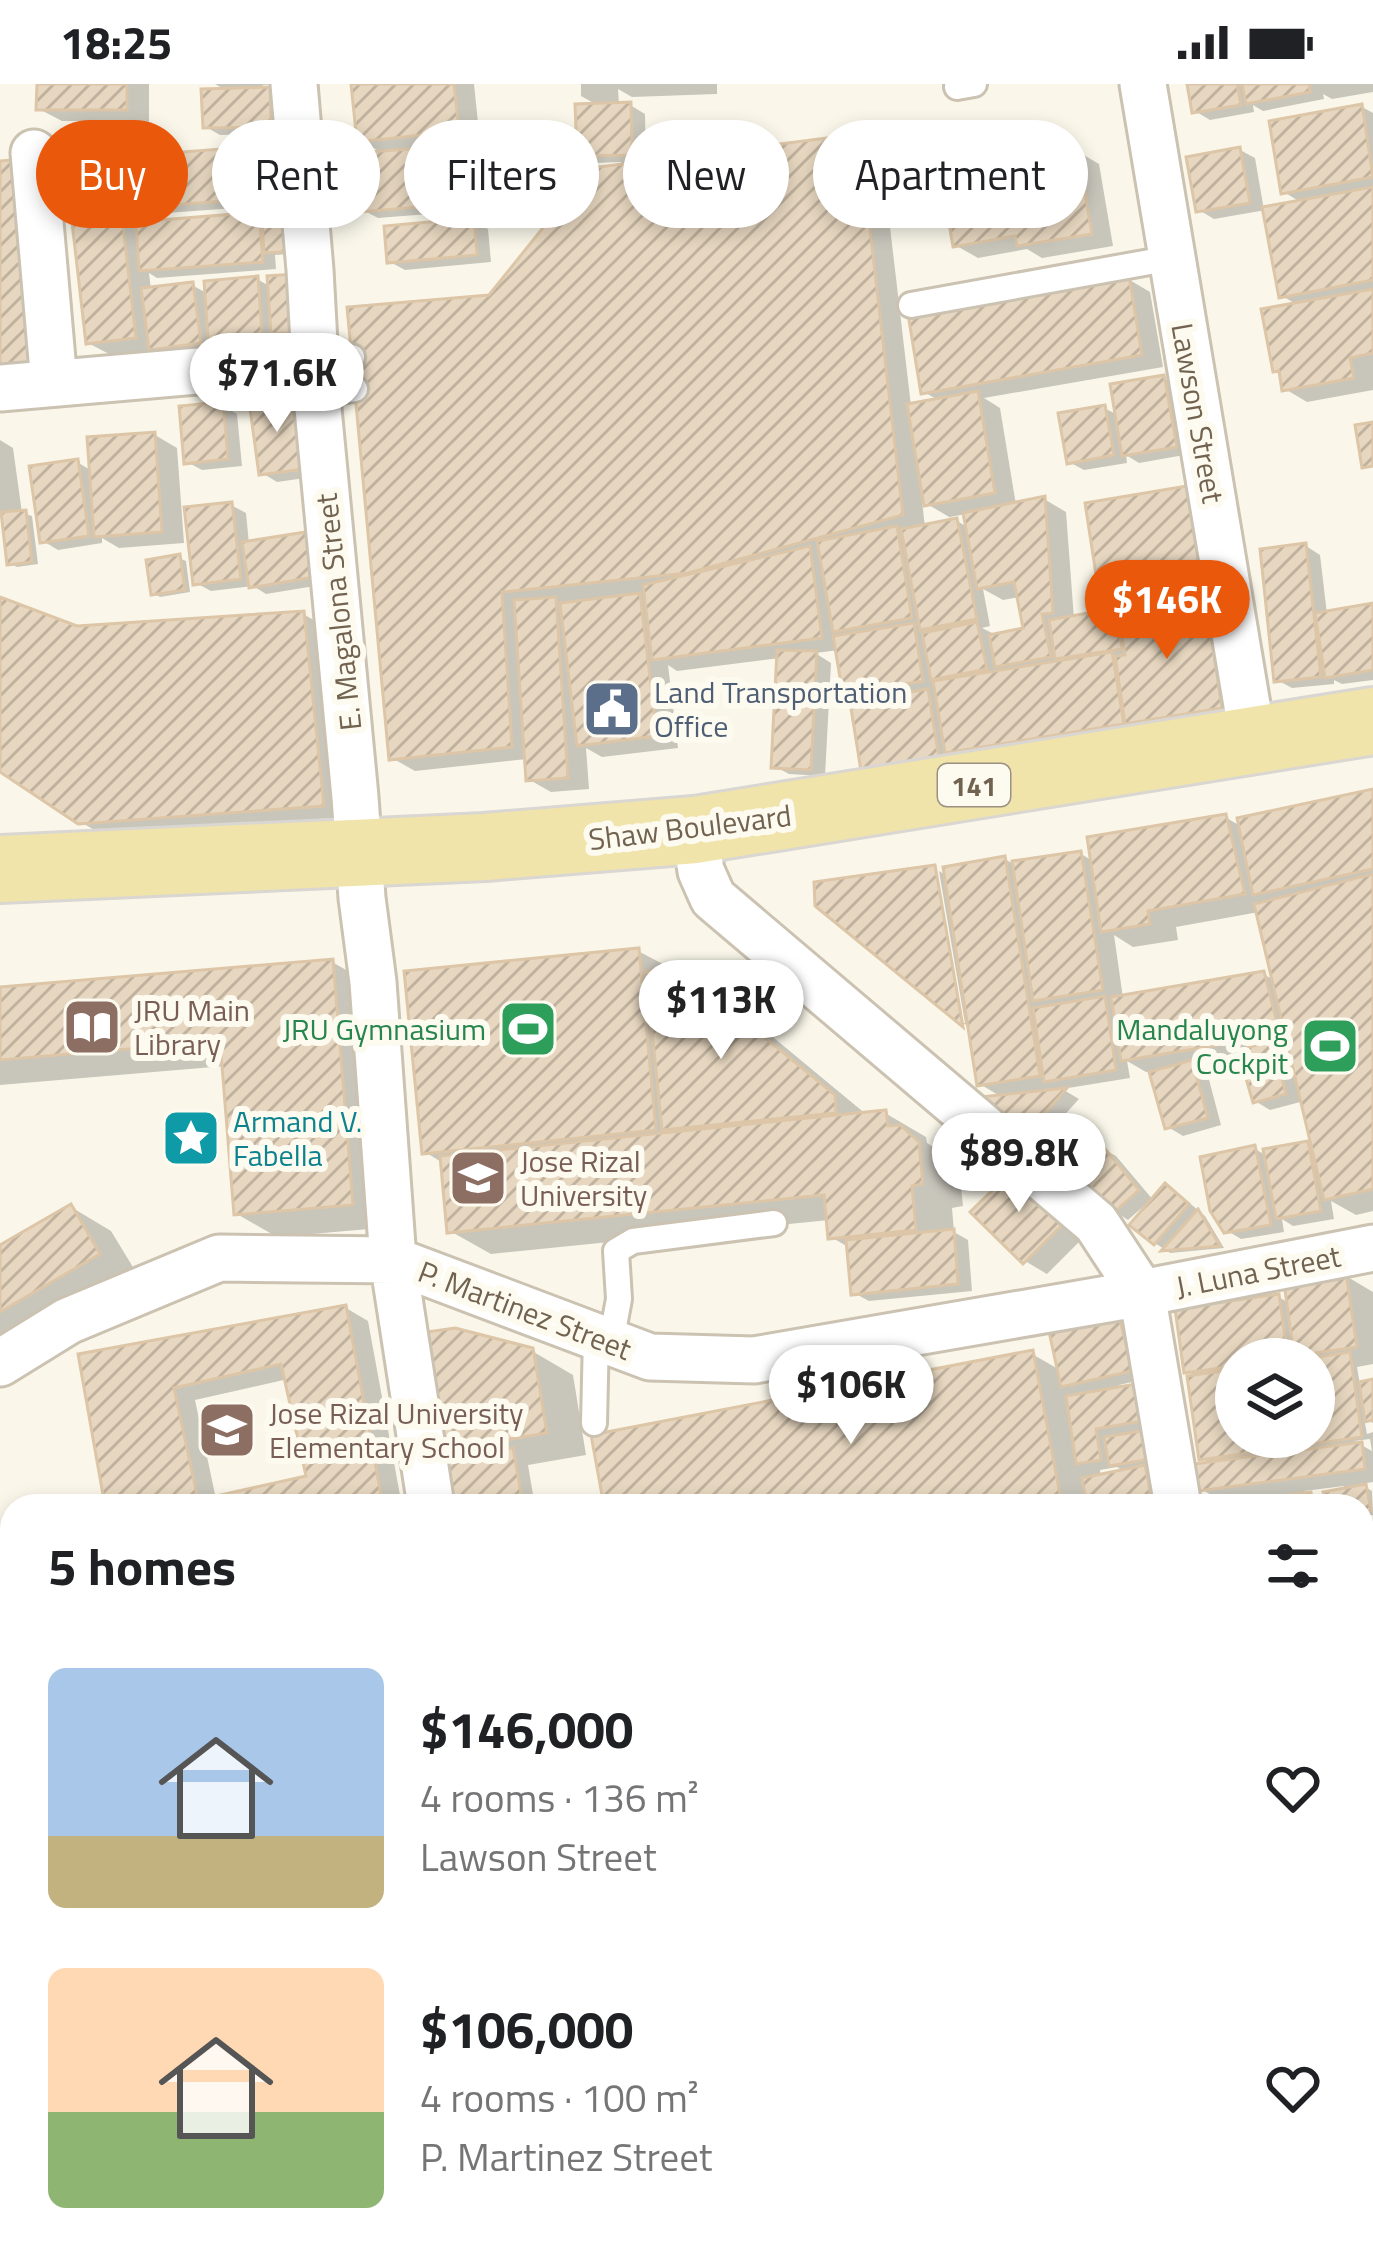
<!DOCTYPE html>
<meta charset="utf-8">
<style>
body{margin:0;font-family:"Titillium Web",sans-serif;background:#f6f6f6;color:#202124;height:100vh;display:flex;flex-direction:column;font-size:45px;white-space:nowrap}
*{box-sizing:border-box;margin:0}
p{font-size:39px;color:#757577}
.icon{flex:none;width:66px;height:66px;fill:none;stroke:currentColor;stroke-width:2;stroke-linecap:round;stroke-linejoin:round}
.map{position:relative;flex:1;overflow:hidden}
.side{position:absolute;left:0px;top:1410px;width:1374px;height:771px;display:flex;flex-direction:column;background:#fff;border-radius:36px 36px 0 0;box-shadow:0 6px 18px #0003}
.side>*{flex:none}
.hud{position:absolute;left:36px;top:36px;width:1302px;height:108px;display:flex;gap:24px}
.controls{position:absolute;left:1215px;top:1254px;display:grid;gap:24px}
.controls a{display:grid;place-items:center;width:120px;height:120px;border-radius:50%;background:#fff;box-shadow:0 6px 18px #0003;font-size:60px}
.price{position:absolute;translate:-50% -102px;padding:0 27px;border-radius:42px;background:#fff;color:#222;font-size:39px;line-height:78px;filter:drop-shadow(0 3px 6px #0008)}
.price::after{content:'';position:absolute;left:50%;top:72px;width:36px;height:27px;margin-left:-18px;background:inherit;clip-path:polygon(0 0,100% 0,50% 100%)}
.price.active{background:#ea580c;color:#fff}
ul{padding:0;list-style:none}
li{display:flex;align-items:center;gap:36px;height:300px;padding:0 48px}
li span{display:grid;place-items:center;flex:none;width:336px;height:240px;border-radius:18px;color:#555}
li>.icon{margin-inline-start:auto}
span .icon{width:144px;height:144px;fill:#fffc;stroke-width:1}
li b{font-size:51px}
h2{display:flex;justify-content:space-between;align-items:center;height:144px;padding:0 48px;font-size:51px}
.chip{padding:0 42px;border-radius:54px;background:#fff;box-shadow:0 6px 18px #0003;font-size:42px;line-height:108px}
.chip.active{background:#ea580c;color:#fff}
.status{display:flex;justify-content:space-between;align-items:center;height:84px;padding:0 60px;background:#fff;direction:ltr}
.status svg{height:33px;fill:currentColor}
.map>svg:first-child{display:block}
.shadow{fill:#0003;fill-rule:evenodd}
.building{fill:url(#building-hatch);stroke:#ddc6a7;stroke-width:3;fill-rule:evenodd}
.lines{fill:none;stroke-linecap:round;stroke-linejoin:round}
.service-casing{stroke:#cbc2b1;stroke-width:30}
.pedestrian-casing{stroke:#cbc2b1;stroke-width:39}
.minor-casing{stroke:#cbc2b1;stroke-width:51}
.primary-casing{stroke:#dad6d2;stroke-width:72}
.service{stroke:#fff;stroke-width:24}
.pedestrian{stroke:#fff;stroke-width:33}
.minor{stroke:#fff;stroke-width:45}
.primary{stroke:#f0e4aa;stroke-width:66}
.labels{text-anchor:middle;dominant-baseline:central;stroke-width:12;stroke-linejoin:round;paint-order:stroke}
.shield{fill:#fdfaf0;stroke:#9c9080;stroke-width:3}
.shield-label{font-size:27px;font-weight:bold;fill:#726350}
.street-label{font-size:30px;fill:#726350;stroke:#fdfaf0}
.service-label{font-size:30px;fill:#4e5e75;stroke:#fdfaf0;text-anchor:start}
.education-label{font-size:30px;fill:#785e54;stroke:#fdfaf0;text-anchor:start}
.leisure-label{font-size:30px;fill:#27864d;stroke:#fdfaf0;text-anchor:end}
.culture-label{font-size:30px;fill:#0d838f;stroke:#fdfaf0;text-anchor:start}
</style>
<div class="status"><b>18:25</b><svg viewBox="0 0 49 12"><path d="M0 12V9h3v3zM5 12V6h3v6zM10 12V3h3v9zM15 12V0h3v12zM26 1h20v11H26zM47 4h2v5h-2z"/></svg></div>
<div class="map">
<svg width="1373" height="2179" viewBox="0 0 1373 2179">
<defs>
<pattern id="building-hatch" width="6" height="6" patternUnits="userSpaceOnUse" patternTransform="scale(3)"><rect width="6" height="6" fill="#e7d7c0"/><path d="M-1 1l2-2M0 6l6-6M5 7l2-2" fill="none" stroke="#c0b29e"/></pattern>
</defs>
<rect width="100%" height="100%" fill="#faf7ea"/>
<path class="shadow" d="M40,0H149V38L62,37L39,25Z
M215,0H282L262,1L284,14L301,110L270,112L263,108L264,121L301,169L275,171L276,185L157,194L149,189L151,206L192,201L208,210L257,195L271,203L304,250L281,252L275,249L276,257L225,261L213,254L214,266L166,272L155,266L111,271L88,259L112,57L135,70V75L246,66L253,70L252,50L220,51L206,43L227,7ZM264,122L265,135L258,131L143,140L141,124L153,130Z
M354,0H474L480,58L444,62L463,73L467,127L378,134L363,126L384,70L360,56Z
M581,0H717V10L632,13L618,5L619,21H630L645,30L646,80L858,53L881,66L911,322L940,317L924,308L1128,195L1150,208L1163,283L984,314L1000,324L1016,421L1044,415L1066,428L1074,535L1205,516L1234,533L1250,640L970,680L950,669L952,681L878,693L862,619L846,609L839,566L815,569L831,579L825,692L789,690L774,682L780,574L677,587L668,581L678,664L602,673L586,664L589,705L551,708L528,695L527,675L415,687L392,674L491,214L621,83V78L595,79L580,71L599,22L581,12ZM922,417L956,437L925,443ZM966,430L969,444L950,433ZM983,505L1003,516L1020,513L1026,547L993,554L992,549L982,544L990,542Z
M1190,0H1373V8L1332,15L1323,10L1324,15L1263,27L1253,21L1254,28L1210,36L1195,27Z
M1362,23L1373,29V306L1307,318L1285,305L1281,289L1275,286L1298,221L1282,212L1266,126L1214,135L1199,126L1240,66L1255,74L1264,126L1302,119L1284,108Z
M1077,67L1099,80L1113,162L1042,174L1027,165L978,174L955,161Z
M474,137L488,145L491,178L405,186L390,178Z
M1164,294L1179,303L1190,370L1139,379L1126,371L1127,379L1084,386L1069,378L1104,324L1118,331Z
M222,321L237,330L242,382L202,386L187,378Z
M310,323L319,392L277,398L262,389Z
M155,351L177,364L184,459L119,464L102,454V459L58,466L43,457L77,378L92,387Z
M0,356L13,364L22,429L32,432L38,480L17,483L10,479L4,428L0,429Z
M1186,405L1209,418L1221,492L1122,508L1099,495Z
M231,421L246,429L249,460L333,499L266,510L253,502L211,507L196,499Z
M1306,462L1320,471L1327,530L1373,522V596L1342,600L1334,596V600L1292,604L1277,596Z
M179,474L186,477L190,508L160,513L153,509Z
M0,516L77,545L303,530L326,543L346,733L103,751L79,737L0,685Z
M1373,708V1127L1356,1131L1331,1117L1334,1135L1293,1142L1282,1135L1284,1148L1241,1155L1226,1146L1255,1065L1267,1072L1308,1060L1315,1064L1304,1017L1270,1026L1255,1017L1243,972L1194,980L1207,988L1221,1041L1183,1052L1168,1043L1152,987L1146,988L1127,977L1130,994L1062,1005L1079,1015L1058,1038L1088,1063L1073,1080L1043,1052L1030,1045L1003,1014L980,1000L971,944L963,939H965L939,787L947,792L1005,775L1013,780L1081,770L1093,777L1225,733L1242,743ZM1259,828L1276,897L1263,890L1123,914L1114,851L1133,863L1178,856L1176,843Z
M638,867L722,911L867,1031L885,1029L926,1053L927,1059L941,1068L959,1084L963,1122L952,1124L954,1148L968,1156L972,1207L869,1217L854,1209L850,1164L831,1153L829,1136L491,1170L450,1147L443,1079L425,1068Z
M332,878L373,901L392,1143L277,1153L237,1130L225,982L0,1001V906Z
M1101,1064L1116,1072L1154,1117L1166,1103L1180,1111L1205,1132L1224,1164L1170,1169L1155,1159L1146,1120L1128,1136L1114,1127Z
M1016,1087L1088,1149L1047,1190L1025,1177Z
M71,1123L111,1147L139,1193L0,1274V1164Z
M1346,1192L1373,1208V1280L1357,1283L1360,1301L1373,1298V1339L1364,1334L1367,1350L1373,1348V1398L1360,1400L1372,1407L1373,1431L1362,1433V1422H1329L1345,1407L1344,1402L1304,1407L1317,1414L1318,1422H1269L1268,1412L1251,1414L1261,1422H1217L1227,1420L1201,1405L1213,1381L1202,1374L1197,1293L1187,1287L1279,1213L1290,1220ZM1236,1275H1314V1353H1236ZM1370,1355L1372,1367L1354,1357Z
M346,1224L368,1237L402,1422H108L81,1272ZM288,1295L309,1394L216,1415L195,1316Z
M1117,1230L1132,1239L1145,1295L1119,1301L1120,1306L1155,1344L1136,1348L1147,1354L1151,1379L1139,1381L1159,1393L1166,1422H607L1032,1270L1060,1286ZM1117,1383L1125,1388L1101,1393L1100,1386Z
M532,1267L573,1291L586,1371L528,1381L535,1422H447L454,1377L435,1366Z
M1373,1441V1495L1362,1497V1443Z
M1373,1509V1551L1362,1553V1511Z
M1373,1594V1878L1362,1855V1758L1368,1756L1362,1752V1668L1369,1666L1362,1662V1597Z
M0,1703H12V1732L0,1731Z
M12,1871V2010L6,2007L10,2023L0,2026V1878L9,1884L6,1873Z
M1372,2072L1373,2114L1364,2120L1373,2125V2179H1275L1281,2175L1278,2171L1260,2179L1247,2172L1246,2169H1362V2079Z
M0,2128L12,2169H69L74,2179H0Z
M199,2169L232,2170L354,2169L353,2179H199Z
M495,2169H538L535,2179H502L503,2174Z
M626,2169H676L679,2179H628Z
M697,2169H761L763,2179H699Z
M1124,2169H1156L1163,2173L1162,2179H1141Z"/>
<path class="building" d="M37,0H127V26H36Z
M351,0H454L459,47L357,58Z
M1187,0H1237L1241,21L1192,29Z
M1242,0H1309L1310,8L1246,20Z
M270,3L271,43L203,44L201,5Z
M631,18L632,71L577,72L575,20Z
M1362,20L1373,93L1281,110L1269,37Z
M283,48L287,103L253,105L249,51Z
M859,50L903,431L688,489L502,508L512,663L389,676L347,223L489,211L591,84Z
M113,54L136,254L86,260L63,60Z
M449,62L454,120L361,128L356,69Z
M247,63L250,115L135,124L131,72Z
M1077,63L1092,150L1017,162L1015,152L953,163L940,87Z
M1240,63L1250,119L1196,128L1186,73Z
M24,75L36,286L0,288V77Z
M1373,103V196L1279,214L1262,123Z
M292,116L296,167L264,169L261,118Z
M259,128L263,178L139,187L136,138Z
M474,134L477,171L387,179L384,142Z
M293,190L298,248L271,250L267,192Z
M258,192L262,250L208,255L204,197Z
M1129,192L1142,271L921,310L908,230Z
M193,198L201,259L149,266L141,204Z
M1373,205V269L1350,274L1354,294L1282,307L1279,287L1273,288L1261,225Z
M1164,291L1177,363L1122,372L1110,300Z
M978,307L995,409L924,422L907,320Z
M296,311L305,385L259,391L249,317Z
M223,318L228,375L184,380L179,322Z
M1105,321L1114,371L1067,380L1058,329Z
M1373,338V382L1362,384L1355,341Z
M155,348L162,448L94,453L87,353Z
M78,375L89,452L40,459L29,382Z
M1187,402L1199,481L1097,497L1085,419Z
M1045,412L1053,529L1042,530L1051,573L995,583L989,551L1023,544L1014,498L977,505L963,429Z
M232,418L241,495L193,501L184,423Z
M26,426L32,478L7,481L1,428Z
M957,434L977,535L920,546L901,445Z
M897,442L912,534L833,548L817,457Z
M312,447L320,492L249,504L242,458Z
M1306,459L1321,593L1274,598L1260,465Z
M810,462L822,554L652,576L643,501Z
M180,470L185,506L151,511L146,476Z
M640,509L657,652L577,662L560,519Z
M0,513L77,542L304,527L324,722L78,740L0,688Z
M556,513L568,694L526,697L514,516Z
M1205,513L1222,624L1125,640L1115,572L1125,571L1118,527Z
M1373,519V586L1325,594L1315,529Z
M1116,524L1122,565L1055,575L1049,536Z
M977,538L987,585L931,596L922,549Z
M914,539L923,597L843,611L833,552Z
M777,566L817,567L811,686L771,684Z
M1112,568L1124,640L945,669L933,597Z
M928,605L939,674L861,687L850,618Z
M1373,705V785L1253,811L1237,734Z
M1226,730L1245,810L1148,827L1150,840L1101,848L1087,753Z
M1081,767L1103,906L1033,917L1012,777Z
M1005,772L1040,992L977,1002L943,783Z
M935,781L963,943L815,822L814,798Z
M1373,790V1105L1324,1116L1254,820Z
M639,864L656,1046L422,1070L404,887Z
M333,875L353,1121L234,1131L220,957L0,976V903Z
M680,884L835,1011L836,1029L662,1046L646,887Z
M1264,887L1280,951L1121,977L1111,913Z
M1105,912L1116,986L1044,998L1033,924Z
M1272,957L1286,1010L1253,1019L1238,966Z
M1192,976L1208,1034L1165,1045L1149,988Z
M1067,1004L1029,1048L980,1013Z
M886,1026L888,1042L900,1041L919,1058L923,1100L912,1102L916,1146L828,1155L824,1111L447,1149L440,1072Z
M1056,1033L1083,1058L1065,1079L1038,1054Z
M1308,1057L1321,1127L1276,1135L1263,1065Z
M1101,1060L1139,1106L1112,1130L1073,1084Z
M1255,1061L1271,1141L1224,1149L1210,1127L1200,1073Z
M1016,1083L1068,1135L1023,1180L970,1128Z
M1165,1099L1189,1120L1154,1161L1129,1141Z
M71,1120L100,1170L0,1228V1161Z
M1198,1125L1220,1162L1161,1167Z
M954,1145L958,1200L851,1211L846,1156Z
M1346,1189L1357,1263L1294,1272L1284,1199Z
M1279,1210L1288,1274L1236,1275V1282L1184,1289L1175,1225Z
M346,1221L383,1422H105L78,1270ZM281,1280L306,1392L198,1416L174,1304Z
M1118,1227L1132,1287L1061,1303L1048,1243Z
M455,1244L533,1264L547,1349L433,1368L413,1250Z
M1033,1266L1062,1422H604L591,1351Z
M1350,1268L1362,1353L1199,1376L1187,1292L1236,1285V1353H1314V1275H1305Z
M1373,1295V1336L1365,1338L1359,1298Z
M1136,1300L1142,1337L1096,1345L1101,1376L1076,1380L1066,1312Z
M1141,1347L1146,1376L1109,1382L1104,1353Z
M1362,1358L1365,1385L1198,1407L1194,1380Z
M513,1364L522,1415L482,1422H444L436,1377Z
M1145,1381L1151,1412L1104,1422H1087L1082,1394Z
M1366,1400L1371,1427L1362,1429V1422H1326L1323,1408Z
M1311,1408L1313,1422H1266L1265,1414Z
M1373,1438V1484L1362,1487V1440Z
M1373,1591V1651L1362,1653V1594Z
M1373,1662V1743L1362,1745V1665Z
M1373,1751V1878L1367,1879L1362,1864V1755Z
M12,1927V1968L0,1971V1931Z
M12,1970V2008L6,2010L0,1989V1974Z
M1372,2069L1373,2107L1362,2115V2075Z
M1365,2117L1373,2129V2179H1332L1325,2169H1362V2119Z
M12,2163V2169H60L65,2179H12L5,2166Z
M74,2169H113L118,2179H79Z
M242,2169H293L291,2179H234L235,2174Z
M298,2169H339V2179H297Z
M623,2169H665L668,2179H625Z
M694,2169H750L752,2179H696Z
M839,2169H932L930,2179H846L838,2178Z
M958,2169H1032L1063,2175L1062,2179H956Z
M1284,2169H1321L1328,2179H1282L1278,2173Z"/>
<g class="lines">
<g class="service-casing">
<path id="service" d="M957,3L974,0
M911,221L1172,174
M314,277L352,273
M317,314L326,309L355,305
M611,1258L619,1215L616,1167L633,1157L774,1139
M594,1339L596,1252"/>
</g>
<g class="pedestrian-casing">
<path id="pedestrian" d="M452,2179L453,2169"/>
</g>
<g class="minor-casing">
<path id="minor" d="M294,0L310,186L317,314L355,713L362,814L373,898L393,1176L431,1422
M1143,0L1253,657
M34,69L54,299
M0,304L314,277
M695,746L701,787L713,814L1096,1139L1142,1209L1178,1422
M0,1279L68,1237L219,1174L393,1176L650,1273L754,1276L1142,1209L1373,1164
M1362,1571L1373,1569
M0,1841L12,1838
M1362,1920L1373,1917
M945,2179L947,2169"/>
</g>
<g class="primary-casing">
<path id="primary" d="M0,785L485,763L695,746L1373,637"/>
</g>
<use href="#service" class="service"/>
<use href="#pedestrian" class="pedestrian"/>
<use href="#minor" class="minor"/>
<use href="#primary" class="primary"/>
</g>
<defs>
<g id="civic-square" transform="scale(3)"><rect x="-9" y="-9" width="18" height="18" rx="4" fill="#5c6f8a" stroke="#fdfaf0"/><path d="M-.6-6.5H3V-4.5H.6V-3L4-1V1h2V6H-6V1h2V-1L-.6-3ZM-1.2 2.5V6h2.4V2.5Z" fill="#fff"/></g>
<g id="library-square" transform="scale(3)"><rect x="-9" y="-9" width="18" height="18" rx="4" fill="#8d6e63" stroke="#fdfaf0"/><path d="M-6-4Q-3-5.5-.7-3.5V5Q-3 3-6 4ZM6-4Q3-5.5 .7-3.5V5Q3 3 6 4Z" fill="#fff"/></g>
<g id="stadium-square" transform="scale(3)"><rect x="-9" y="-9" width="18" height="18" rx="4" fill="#2e9e5b" stroke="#fdfaf0"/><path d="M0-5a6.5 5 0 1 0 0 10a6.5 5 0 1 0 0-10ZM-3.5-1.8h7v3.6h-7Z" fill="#fff"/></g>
<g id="sight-square" transform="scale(3)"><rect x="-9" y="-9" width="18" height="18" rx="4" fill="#0f9aa8" stroke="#fdfaf0"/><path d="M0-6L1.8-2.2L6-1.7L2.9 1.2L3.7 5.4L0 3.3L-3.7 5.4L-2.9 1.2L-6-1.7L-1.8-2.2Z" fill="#fff"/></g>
<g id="university-square" transform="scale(3)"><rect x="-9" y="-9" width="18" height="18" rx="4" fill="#8d6e63" stroke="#fdfaf0"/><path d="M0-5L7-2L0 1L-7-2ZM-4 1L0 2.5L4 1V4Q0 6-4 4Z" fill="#fff"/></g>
<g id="school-square" transform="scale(3)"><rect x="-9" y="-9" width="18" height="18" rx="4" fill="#8d6e63" stroke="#fdfaf0"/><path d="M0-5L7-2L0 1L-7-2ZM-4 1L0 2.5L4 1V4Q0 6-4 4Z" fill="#fff"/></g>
</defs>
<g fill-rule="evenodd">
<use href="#civic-square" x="612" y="625"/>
<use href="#library-square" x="92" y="943"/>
<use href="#stadium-square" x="528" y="945"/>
<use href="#stadium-square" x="1330" y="962"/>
<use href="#sight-square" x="191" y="1054"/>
<use href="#university-square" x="478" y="1094"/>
<use href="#school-square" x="227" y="1346"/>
</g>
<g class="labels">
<rect class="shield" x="938" y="680" width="72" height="42" rx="9"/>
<g class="shield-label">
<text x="974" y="701">141</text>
</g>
<g class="street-label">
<text transform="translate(1198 329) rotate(80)">Lawson Street</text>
<text transform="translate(338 528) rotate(-96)">E. Magalona Street</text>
<text transform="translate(690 743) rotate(-7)">Shaw Boulevard</text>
<text transform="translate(1258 1187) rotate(-11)">J. Luna Street</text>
<text transform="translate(525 1226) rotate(21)">P. Martinez Street</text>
</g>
<g class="service-label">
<text x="654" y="608">Land Transportation<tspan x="654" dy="34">Office</tspan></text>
</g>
<g class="education-label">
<text x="134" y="926">JRU Main<tspan x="134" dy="34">Library</tspan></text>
<text x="520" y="1077">Jose Rizal<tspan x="520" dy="34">University</tspan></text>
<text x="269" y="1329">Jose Rizal University<tspan x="269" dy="34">Elementary School</tspan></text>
</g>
<g class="leisure-label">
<text x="486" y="945">JRU Gymnasium</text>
<text x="1288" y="945">Mandaluyong<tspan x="1288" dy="34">Cockpit</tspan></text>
</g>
<g class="culture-label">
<text x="233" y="1037">Armand V.<tspan x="233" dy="34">Fabella</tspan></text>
</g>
</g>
</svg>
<div class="controls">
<a><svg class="icon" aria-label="layers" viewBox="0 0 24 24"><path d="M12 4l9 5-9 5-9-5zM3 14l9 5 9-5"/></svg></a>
</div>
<b class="price" style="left:277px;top:351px">$71.6K</b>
<b class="price active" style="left:1167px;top:578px">$146K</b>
<b class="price" style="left:721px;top:978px">$113K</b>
<b class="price" style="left:1019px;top:1131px">$89.8K</b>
<b class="price" style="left:851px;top:1363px">$106K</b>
<div class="hud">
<a class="chip active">Buy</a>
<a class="chip">Rent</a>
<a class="chip">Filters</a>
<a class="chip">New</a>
<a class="chip">Apartment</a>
</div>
<section class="side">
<h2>5 homes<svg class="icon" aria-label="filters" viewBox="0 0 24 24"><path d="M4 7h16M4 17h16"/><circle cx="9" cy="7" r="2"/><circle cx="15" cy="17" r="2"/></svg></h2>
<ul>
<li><span style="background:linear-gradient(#a9c7e8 70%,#c2b280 0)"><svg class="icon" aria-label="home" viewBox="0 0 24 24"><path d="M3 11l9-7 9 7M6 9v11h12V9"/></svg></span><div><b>$146,000</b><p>4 rooms · 136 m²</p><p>Lawson Street</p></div><svg class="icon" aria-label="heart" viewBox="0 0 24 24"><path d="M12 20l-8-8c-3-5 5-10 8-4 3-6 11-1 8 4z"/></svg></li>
<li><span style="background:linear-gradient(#ffd9b3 60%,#8fb573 0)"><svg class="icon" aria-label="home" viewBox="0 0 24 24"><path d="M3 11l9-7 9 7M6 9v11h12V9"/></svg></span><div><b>$106,000</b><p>4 rooms · 100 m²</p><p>P. Martinez Street</p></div><svg class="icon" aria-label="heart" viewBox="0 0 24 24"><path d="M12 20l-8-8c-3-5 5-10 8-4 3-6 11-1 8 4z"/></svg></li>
</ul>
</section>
</div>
